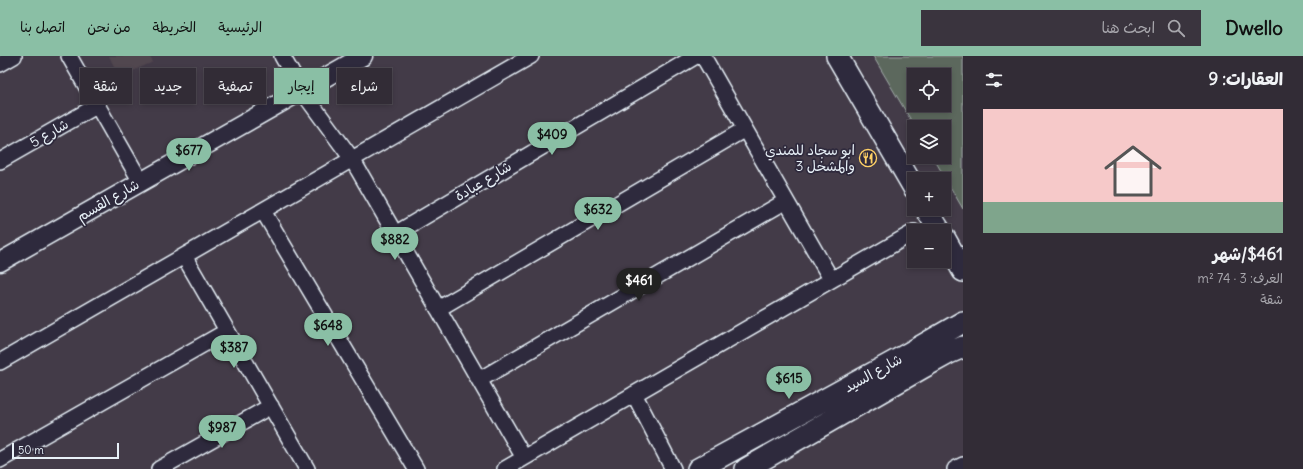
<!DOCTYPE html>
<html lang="ar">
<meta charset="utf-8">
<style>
body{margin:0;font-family:Delius,"Playpen Sans Arabic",sans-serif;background:#3a343e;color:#f1f3f6;direction:rtl;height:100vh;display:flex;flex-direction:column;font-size:15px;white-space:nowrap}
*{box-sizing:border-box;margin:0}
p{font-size:13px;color:#a8a7ad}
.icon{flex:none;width:22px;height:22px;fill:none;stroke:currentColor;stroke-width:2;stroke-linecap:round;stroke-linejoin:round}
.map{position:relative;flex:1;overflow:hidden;direction:ltr}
.details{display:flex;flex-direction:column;background:#322c36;width:340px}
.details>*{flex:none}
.guide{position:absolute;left:12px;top:12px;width:380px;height:36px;direction:rtl;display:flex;gap:8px}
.controls{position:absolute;left:907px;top:12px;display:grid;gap:8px}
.controls a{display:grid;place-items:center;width:44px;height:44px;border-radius:0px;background:#322c36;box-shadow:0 2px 6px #0003,0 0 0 1px #4d4851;font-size:20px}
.scale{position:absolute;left:12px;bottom:10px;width:107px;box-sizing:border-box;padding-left:4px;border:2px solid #e8f1f8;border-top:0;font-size:11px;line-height:14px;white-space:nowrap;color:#e8f1f8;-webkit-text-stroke:3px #2f2a3d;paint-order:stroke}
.price{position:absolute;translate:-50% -34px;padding:0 9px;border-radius:14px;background:#8abfa5;color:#111;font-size:13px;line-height:26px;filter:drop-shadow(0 1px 2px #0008)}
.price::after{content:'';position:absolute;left:50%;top:24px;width:12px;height:9px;margin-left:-6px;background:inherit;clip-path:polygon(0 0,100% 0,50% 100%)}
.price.active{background:#222;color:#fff}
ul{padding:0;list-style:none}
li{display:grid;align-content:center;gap:8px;height:212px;padding:0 20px}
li+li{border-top:1px solid #4d4851}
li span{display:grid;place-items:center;height:124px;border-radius:0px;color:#555}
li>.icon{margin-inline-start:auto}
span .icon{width:72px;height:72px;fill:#fffc;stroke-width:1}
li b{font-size:17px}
h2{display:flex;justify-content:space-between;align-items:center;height:48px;padding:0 20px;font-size:17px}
.tag{padding:0 14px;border-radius:0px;background:#322c36;box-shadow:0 2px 6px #0003,0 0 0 1px #4d4851;font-size:14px;line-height:36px}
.tag.active{background:#8abfa5;color:#111}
header{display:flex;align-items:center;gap:24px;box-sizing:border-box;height:56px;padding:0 20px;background:#8abfa5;color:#111}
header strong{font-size:19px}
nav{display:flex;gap:22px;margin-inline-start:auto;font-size:14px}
.search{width:280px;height:36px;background:#3a343e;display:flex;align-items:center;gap:10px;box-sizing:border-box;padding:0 14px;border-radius:0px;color:#a8a7ad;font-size:15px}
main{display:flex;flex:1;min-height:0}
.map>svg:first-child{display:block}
.built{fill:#51474f}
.green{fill:#5c685d;stroke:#a2acaa;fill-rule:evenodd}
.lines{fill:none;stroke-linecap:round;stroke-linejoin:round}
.minor-casing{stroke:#e8f1f8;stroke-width:18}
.tertiary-casing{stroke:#e8f1f8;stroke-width:21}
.secondary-casing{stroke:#e8f1f8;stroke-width:24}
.path{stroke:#e8f1f8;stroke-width:2.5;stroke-dasharray:4 3;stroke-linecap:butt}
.minor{stroke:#2f2a3d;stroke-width:15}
.tertiary{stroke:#2f2a3d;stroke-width:18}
.secondary{stroke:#2f2a3d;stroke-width:21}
.labels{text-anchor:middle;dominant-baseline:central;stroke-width:3.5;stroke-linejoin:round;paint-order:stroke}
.street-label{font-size:14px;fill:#e8f1f8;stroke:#2f2a3d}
.poi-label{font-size:14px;fill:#e8f1f8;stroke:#2f2a3d;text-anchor:end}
</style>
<header>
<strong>Dwello</strong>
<div class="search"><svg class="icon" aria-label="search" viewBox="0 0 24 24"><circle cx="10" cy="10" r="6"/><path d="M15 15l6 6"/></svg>ابحث هنا</div>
<nav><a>الرئيسية</a><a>الخريطة</a><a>من نحن</a><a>اتصل بنا</a></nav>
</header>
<main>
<section class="details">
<h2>العقارات: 9<svg class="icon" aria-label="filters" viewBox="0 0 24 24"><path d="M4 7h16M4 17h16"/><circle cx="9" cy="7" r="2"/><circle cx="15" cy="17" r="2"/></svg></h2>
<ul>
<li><span style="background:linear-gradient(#f6c9c9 75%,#7fa58c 0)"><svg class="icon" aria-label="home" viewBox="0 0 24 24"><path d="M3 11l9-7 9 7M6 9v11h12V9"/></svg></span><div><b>$461/شهر</b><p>الغرف: 3 · 74 m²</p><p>شقة</p></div></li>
</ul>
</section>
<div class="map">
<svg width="963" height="413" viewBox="0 0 963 413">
<rect width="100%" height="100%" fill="#433b48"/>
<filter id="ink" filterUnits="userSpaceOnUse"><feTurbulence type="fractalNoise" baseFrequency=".025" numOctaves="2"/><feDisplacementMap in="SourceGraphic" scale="8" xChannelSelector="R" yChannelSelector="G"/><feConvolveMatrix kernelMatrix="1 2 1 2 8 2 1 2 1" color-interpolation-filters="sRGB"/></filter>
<g filter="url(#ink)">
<path class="built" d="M109,0H149L153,6L119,21Z"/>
<path class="green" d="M873,0H963V153L933,101H944V71H915ZM914,19H944V49H914Z"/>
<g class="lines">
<g class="minor-casing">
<path id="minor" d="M69,0L141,126
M282,0L302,35L352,103L524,402
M703,0L831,223
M0,8L14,0
M0,105L98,49
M263,155L416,413
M395,178L696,0
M184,200L307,413
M438,253L745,73
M0,306L531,0
M479,324L786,145
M634,338L673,413
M0,404L227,275
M159,413L271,350
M505,413L914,176
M955,413L963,409"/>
</g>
<g class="tertiary-casing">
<path id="tertiary" d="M0,206L363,0"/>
</g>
<g class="secondary-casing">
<path id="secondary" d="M837,0L914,132
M926,153L940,175
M944,181L963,215
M698,413L897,304L963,266
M746,413L922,312L949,297L963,291"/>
</g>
<path class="path" d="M944,145L949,154"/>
<use href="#minor" class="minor"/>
<use href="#tertiary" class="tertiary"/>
<use href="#secondary" class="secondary"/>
</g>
</g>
<defs>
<g id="restaurant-ring" transform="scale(0.9)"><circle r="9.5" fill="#2f2a3d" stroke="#ffd166" stroke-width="1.5"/><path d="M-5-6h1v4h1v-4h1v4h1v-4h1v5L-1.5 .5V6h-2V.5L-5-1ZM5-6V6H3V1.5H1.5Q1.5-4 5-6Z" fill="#ffd166"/></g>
</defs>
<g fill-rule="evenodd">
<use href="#restaurant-ring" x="868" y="102"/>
</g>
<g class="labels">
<g class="street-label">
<text transform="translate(49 77) rotate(-30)">شارع 5</text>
<text transform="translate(483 125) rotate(-31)">شارع عبادة</text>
<text transform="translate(108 144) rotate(-30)">شارع القسم</text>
<text transform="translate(873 317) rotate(-29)">شارع السيد</text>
</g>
<g class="poi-label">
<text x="855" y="94">ابو سجاد للمندي<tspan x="855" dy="16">والمشخل 3</tspan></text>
</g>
</g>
</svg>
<div class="controls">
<a><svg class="icon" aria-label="locate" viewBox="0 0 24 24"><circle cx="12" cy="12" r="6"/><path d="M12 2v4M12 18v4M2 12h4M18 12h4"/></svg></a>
<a><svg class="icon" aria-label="layers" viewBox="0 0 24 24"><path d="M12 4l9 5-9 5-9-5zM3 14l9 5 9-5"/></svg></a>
<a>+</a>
<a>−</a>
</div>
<div class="scale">50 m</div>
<b class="price" style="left:552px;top:100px">$409</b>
<b class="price" style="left:189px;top:116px">$677</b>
<b class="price" style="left:598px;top:175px">$632</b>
<b class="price" style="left:395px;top:205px">$882</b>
<b class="price active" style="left:639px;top:246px">$461</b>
<b class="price" style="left:328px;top:291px">$648</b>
<b class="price" style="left:234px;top:313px">$387</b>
<b class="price" style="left:789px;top:344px">$615</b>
<b class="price" style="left:222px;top:393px">$987</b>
<div class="guide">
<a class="tag">شراء</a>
<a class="tag active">إيجار</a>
<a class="tag">تصفية</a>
<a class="tag">جديد</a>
<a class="tag">شقة</a>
</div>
</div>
</main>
